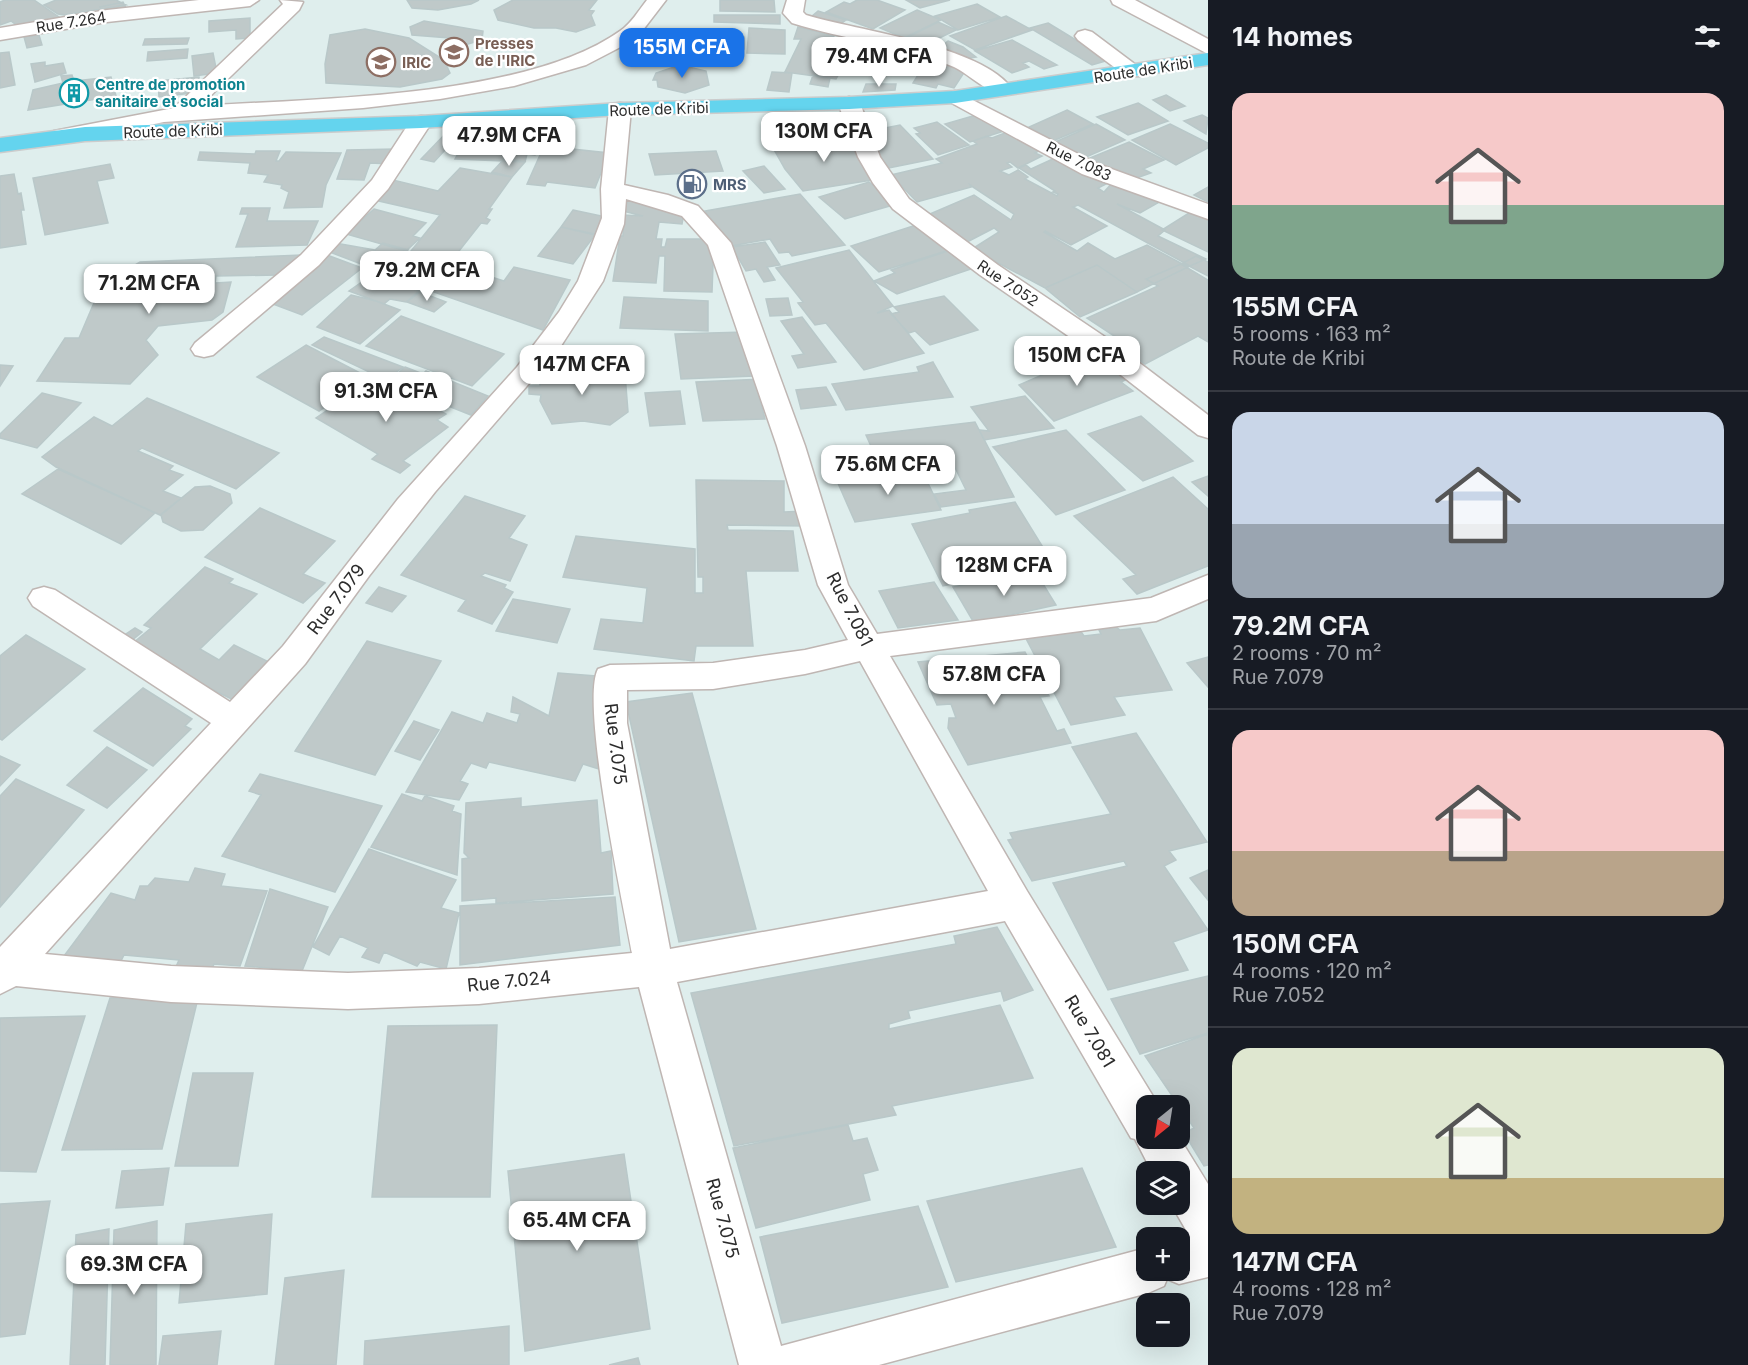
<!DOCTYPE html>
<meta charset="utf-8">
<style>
body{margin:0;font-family:Inter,sans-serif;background:#242831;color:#f1f3f6;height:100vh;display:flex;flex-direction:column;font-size:22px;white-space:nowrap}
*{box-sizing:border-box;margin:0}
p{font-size:20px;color:#9ea1a6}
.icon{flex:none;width:33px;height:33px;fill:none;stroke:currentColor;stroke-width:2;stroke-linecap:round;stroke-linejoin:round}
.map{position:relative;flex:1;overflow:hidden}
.sheet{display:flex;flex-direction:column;background:#171b24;width:540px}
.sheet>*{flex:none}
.needle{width:39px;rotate:210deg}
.fabs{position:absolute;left:1136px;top:1095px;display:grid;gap:12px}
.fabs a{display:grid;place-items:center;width:54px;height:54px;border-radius:12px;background:#171b24;box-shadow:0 6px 24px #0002;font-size:30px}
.price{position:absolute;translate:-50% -51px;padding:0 14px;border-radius:12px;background:#fff;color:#222;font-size:20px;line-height:39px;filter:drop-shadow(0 2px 3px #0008)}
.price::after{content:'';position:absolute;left:50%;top:36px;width:18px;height:14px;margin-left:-9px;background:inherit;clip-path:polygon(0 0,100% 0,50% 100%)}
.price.on{background:#1a73e8;color:#fff}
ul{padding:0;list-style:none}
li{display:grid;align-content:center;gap:12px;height:318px;padding:0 24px}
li+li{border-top:2px solid #363941}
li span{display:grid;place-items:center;height:186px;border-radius:18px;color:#555}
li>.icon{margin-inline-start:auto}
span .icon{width:108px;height:108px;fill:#fffc;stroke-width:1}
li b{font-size:26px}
h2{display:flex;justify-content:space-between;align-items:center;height:72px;padding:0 24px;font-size:26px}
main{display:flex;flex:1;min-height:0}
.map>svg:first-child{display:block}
.building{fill:#bfc9c9;stroke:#b9c8c9;stroke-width:1.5}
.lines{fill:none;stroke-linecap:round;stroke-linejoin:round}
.minor-casing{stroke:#bfb6b3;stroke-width:3}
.major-casing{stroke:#ccc;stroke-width:3}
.minor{fill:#fff;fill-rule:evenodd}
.major{fill:#64d4ee;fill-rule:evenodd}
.labels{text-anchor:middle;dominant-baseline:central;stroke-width:4.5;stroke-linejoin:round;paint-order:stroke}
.far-street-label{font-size:15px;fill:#2c2c2c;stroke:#fff}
.far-education-label{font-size:15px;font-weight:bold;fill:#785e54;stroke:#fff;text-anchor:start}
.far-culture-label{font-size:15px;font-weight:bold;fill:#0d838f;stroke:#fff;text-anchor:start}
.far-service-label{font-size:15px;font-weight:bold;fill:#4e5e75;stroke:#fff;text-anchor:start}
.street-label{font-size:18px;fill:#2c2c2c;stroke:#fff}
</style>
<main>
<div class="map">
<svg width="1208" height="1365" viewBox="0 0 1208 1365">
<rect width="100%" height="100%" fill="#dfeeed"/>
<path class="building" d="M5,0H34L62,19L37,24L33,22L19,27L11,21L0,25V2Z
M56,0H116L126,5L65,15L58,14L44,5Z
M407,0H479L471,4L438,10L412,8Z
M513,0H597L589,10L594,11L591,15L595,25L576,32L556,28H534L498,20L494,10Z
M720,0H774L775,12L720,11Z
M857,0H877L905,10L873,29L826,12L844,2L850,4Z
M906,0H950L920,8Z
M123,2L126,8L102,12L100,7Z
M977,4L1000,17L958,30L935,16Z
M917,10L941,20L904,38L880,28Z
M818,11L846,20L839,25L811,17Z
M714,15H780V24L714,22Z
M1006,16L1032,30L975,50L950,36Z
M250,18V38L236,39V30L209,32V21Z
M424,21L483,31L482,40L468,44L451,42L450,38L412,35L410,27Z
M938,22L956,30L923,46L906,38Z
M1048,23L1109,60L1092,65L1030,28Z
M798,27L834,36L832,40L853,43L850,50H854L844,73L840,72L836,79L785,72L801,39H794Z
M749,28L785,30V54L747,53Z
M365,29L409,38L444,60L450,73L442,79L400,87L326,83L325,64L330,35Z
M680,31L702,38L703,50L680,56L659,52L661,50L656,48L657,37Z
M39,35L42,45L27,48L24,37Z
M728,37H744V49H729Z
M189,38L187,44L143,45L145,39Z
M1012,40L1057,65L1044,69L1029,61L1023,63L1029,67L1012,73L975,51Z
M948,41L963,47L976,57L964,59L935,51Z
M868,46L890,52L877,67L855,62Z
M188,49L187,58L147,61L148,52Z
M9,52L15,85L0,88V53Z
M213,53L217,73L194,76L192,56Z
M907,53L927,57L922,66L901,61Z
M928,59L967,68L954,88L938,84L936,88L913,83Z
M45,62V66L63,63L66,73L35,82L31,64Z
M680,65L706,71L709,85L685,93L658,87L657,80H653L656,73Z
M772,72L792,73L789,92L767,90Z
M72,75L74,81L111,77L116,96L28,110L33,90L63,83L61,76Z
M813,75L830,78L828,87L810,84Z
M199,77L200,92L159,97L158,81Z
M866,84H896L895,90L863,92Z
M1166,95L1185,106L1170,111L1153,100Z
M1138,103L1168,121L1128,135L1097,117Z
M1067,110L1093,124L1053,141L1029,127Z
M976,115L1001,132L970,142L945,124Z
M1202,115L1208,118L1206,134L1184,121Z
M937,122L969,145L938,155L916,134L920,133L914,128Z
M1096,124L1125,140L1084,158L1055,142Z
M1170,124L1208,143V148L1176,165L1132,140Z
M900,125L933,159L889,168L872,145L881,143L870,131Z
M1010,131L1042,149L1035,153L1042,156L1018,168L1010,162L1007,163L1012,167L1000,171L1009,175L1018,170L1028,177L1025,179L1057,196L1058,194L1053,192L1055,191L1019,168L1026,165L1031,169L1059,156L1108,183L1098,188L1104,192L1114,181L1163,200L1140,213L1117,204L1165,230L1158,236L1206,259L1190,266L1078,205L1073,207L1107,226L1071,245L1045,231L1044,232L1077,251L1088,243L1115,259L1147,245L1188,267L1137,292L1097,265L1045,288L972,249L999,232L994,228L967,242L930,214L974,195L1011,220L1014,214L970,185L971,187L917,202L891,175L942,163L936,159L977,144L973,141L987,136L992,138Z
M447,132L459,135L434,162L421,159Z
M474,134L536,139L530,149L537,150L535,155L527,154L525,162L455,159L460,150L487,152L470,148L473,141H480L483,138L474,139Z
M850,135L866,158L873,180L803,191L785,169L772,146Z
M1129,142L1164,160L1143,169L1151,173L1131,180L1085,160Z
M544,146L609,153L595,188L547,182L545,186L527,184Z
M395,149L391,164L370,163L364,180L337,179L347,150Z
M256,151H280L276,161H279L286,152L341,153L326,185L322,207L284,208L289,192L281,188L282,185L264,182L268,175L248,173L250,163L198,160L200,152L255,154Z
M716,151L723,171L655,175L649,154Z
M505,158L525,162L512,177L492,172Z
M110,164L114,178L97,181L108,223L45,235L33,178Z
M764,166L785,189L764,193L743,171Z
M460,168L512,177L489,209H492L486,218L490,220L487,224L481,223L448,265L407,256L440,215L370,199L389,179L438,191Z
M14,174L18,194L21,193L24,210H21L26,244L0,248V176Z
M869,182L897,204L845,219L819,197Z
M1208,187V202L1194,195Z
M800,194L845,245L792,256L789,252L779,253L770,239L731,246L705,211Z
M630,197L684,213L682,224L659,222L656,239H662L661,247H665L667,239H714L712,292L664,291L665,256H659L656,283L613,281L620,236H623V215L643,216L623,211Z
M242,208H270L267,221H318L307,245L236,247L248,214H240Z
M374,209L426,223L413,236L420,238L406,251L346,234Z
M573,210L606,217L595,234L561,227Z
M1192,211L1208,218V252L1162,230Z
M919,224L949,250L879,272L851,246Z
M561,227L595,235L573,264L538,256Z
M765,242L780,265L767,267L775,280L764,282L756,269L746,271L732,247Z
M335,243L375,250L383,243L408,250L399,261L445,272L430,288L411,283L327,251Z
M849,250L893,306L877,313L889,310L924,353L864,370L826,323L815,325L798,303L803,302L776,268Z
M951,250L971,269L897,294L874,281L895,273L891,270Z
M300,255L278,275L216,276L215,283L231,282L223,312L212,320L158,326L146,340L158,355L130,384L37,381L65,338H79L99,291L116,292L125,271L140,262Z
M327,255L362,268L302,315L265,301Z
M1196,256L1208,262V276L1183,263Z
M1181,264L1208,280V342L1198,336L1145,364L1122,348L1128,345L1087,318L1158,286L1146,279Z
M1097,265L1137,292L1080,317L1045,288Z
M456,266L504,281L514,267L570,280L543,330L431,291Z
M373,274L419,291L406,302L390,299L384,304L349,291Z
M420,292L446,302L434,312L407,302Z
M351,295L376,301L400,310L360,344L317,327Z
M944,296L978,330L930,345L915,331L909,333L891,314L899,312L894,307Z
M624,297L708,301V331L620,328Z
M788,298L792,315L770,316L766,299Z
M401,316L504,354L472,386L366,346Z
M802,317L836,362L798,368L792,356L804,354L781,321Z
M745,332L754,376L681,379L675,334Z
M324,337L403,367L386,380L312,345Z
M306,345L368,377L319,411L257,377Z
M1095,352L1129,378L1121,382L1133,391L1054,421L1019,385Z
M933,362L953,397L846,410L832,384L919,372L917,367Z
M0,365L13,366L0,386Z
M405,367L423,374L426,371L488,396L471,415L388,382Z
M540,370L625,374L628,412L610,425L583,421L552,424L540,401L541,395L529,394V386H540Z
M381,379L446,414L437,420L448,427L403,461L410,465L400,473L372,459L378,454L316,418L357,390L380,400L364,391Z
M766,379L770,392H758L765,419L703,421L696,382Z
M826,387L836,405L801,409L796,390Z
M680,391L685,424L650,426L645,393Z
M42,393L81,403L37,448L0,438V434Z
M1025,396L1054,428L984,440L979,430L989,431L971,407Z
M147,398L279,453L236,489L142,448L138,451L173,466L169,470L183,475L163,491L181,498L160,515L56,467L42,457L94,417L112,426Z
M1141,416L1193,461L1143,481L1088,434Z
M975,422L1014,497L941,507L934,494L966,490L944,445L875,455L866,435Z
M1066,430L1125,490L1056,515L993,447Z
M58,469L155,513L121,544L22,494Z
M922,471L941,510L855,522L837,481Z
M1208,476V496L1192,482Z
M1173,477L1208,509V566L1137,594L1123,579L1136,575L1074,516Z
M696,480L784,481V512L805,511L806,526L727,525L728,530L793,531L798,571H746L753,646H696L694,661L594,649L601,619L643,623L647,588L563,577L576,536L695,549V593H703V577H698Z
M210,486L230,494L232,503L203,530L181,531L163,522L161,515L195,487Z
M465,496L525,516L509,538L527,545L510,581L485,573L481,576L506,585L504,588L513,592L492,624L458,611L466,600L401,575Z
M1015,502L1052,562L943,586L912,524L970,513L969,510Z
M260,508L335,541L303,574L325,583L303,603L205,557Z
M205,567L233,579L229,583L257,594L200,649L219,660L234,645L277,666L240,703L127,648L151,628L144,625Z
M1035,571L1056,605L974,623L953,587Z
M934,582L958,620L898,628L879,591Z
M379,587L406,596L392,612L366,603Z
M513,599L570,609L557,643L496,631Z
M1077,626L1084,636L1101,634L1099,630L1116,627L1120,630L1140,628L1172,690L1114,697L1125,715L1071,725L1021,629Z
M135,628L142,632L131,641L123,636Z
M26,635L85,669L2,740L0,739V656Z
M367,641L441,661L375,775L295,751Z
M1025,652L1049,696L1040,697L1057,731L1064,729L1071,743L968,765L948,728L949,718H956L951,704L937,705L918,662Z
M1208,657V687L1187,663Z
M558,673L596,676L595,700L604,755L599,769L583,764L575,781L489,762L486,768L471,763L460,781L468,784L459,800L406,792L452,712L483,723L487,713L517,723L520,714L511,712L513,697L549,716Z
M143,688L192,719L185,726L191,729L153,766L94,731Z
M692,693L756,929L679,942L626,702Z
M414,721L439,730L420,760L395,751Z
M1136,733L1207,842L1169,851L1176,860L1164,866L1208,930L1173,942L1188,970L1108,990L1053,883L1127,866L1124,861L1032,881L1008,840L1013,839L1010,833L1111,814L1072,747Z
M107,747L147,770L107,808L67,785Z
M0,756L20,765L0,786Z
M260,774L382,806L335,892L222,856L261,795L249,791Z
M16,779L84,810L0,907V796Z
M402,794L422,801L425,796L454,806L452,811L461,814L457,875L371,847Z
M521,798V807L597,800L601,853L611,851L613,894L496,903V898L462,901V859L469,858L464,853L466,803Z
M369,849L456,880L441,908L459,913L446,969L420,962L417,966L384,952L379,963L362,957L368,948L340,936L329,955L313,947Z
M195,868L225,874L221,886L267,891L240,966L214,964L211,971L175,969L179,960L124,955L119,965L64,956L111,893L135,900L140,886H148L155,878L189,882Z
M1208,870V900L1190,878Z
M270,889L328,907L302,971L245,966Z
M615,897L620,945L460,965V906Z
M997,927L1033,990L1004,1001L1001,991L908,1011L910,1018L889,1024V1029L1000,1005L1033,1078L892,1106L896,1115L734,1146L691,993L956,944L954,936Z
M1208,976V1033L1140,1054L1111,999Z
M199,994L162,1149L62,1150L110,998Z
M85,1016L36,1172L0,1171V1018Z
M497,1025L490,1197H372L388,1026Z
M1208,1034V1165L1204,1166L1184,1133L1194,1128L1145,1056Z
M193,1073H253L238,1166H175Z
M848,1125L853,1141L867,1138L878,1170L863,1174L870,1200L756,1228L733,1148Z
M624,1154L650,1329L525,1351L508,1171Z
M169,1168L163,1205L116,1208L122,1171Z
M1082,1168L1116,1247L956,1282L927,1201Z
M50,1201L25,1334L0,1337V1204Z
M918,1206L948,1287L782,1323L760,1237Z
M272,1214L267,1294L179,1303L186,1224Z
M157,1221L156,1365H110L114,1230Z
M109,1229L105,1365H70L76,1235Z
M344,1270L336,1365H275L285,1278Z
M509,1326V1365H364L365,1341Z
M221,1331L217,1365H159L163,1336Z
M638,1358L640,1365H609Z"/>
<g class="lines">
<g class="minor-casing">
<path id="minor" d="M199,0H259L250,6L107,22L0,40V28L107,10Z
M280,0L303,2L299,10L200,106C316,98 526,98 620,31C631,24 639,10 647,0H666L636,39L586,65L514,86L440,99L363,108L164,122L62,143L54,141L51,136L54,131L174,108L283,4Z
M787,0H805L803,12L806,15C858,31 982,45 1013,90L1010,94C993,99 971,75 954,67C903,45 845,40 792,23L783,13Z
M1111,0H1135L1208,39V54L1113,4Z
M1085,30L1092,32L1140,68L1143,72L1140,76H1126L1078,40L1075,36L1078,32Z
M955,91L1098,164L1208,204V219L1082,174L948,101L945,97L948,93Z
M849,97L856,99L860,103L880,157L909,199L998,265L1108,339L1208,415V438L1198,435L1090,351L980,275L893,209L873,183L858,157L838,103L842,99Z
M620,103L628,104L631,109L624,185L668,195L698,206L731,243L805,446L848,585L877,634L1151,598L1208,575V599L1156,621L890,656L1027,891L1159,1106H1146V1138L1179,1137L1208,1184V1277L1179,1284L1167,1279L1164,1286L1148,1293L879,1365H739L639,987L479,1004L348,1009L171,1002L16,986L0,994V947L211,723L33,606L28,598L33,590L44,587L55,590L230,702L283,646L398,499L517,367L559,312L578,281L602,218L601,189L609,109L612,104ZM626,199L682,216L708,245L777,446L818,585L848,640L805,650L713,663L610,665L598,669C580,703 623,903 632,953L479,968L348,973L171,966L45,954L305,664L369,576L435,492L559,349L603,281L624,224ZM860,661L988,891L670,949L627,723V690L713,689L805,674ZM1005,921L1131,1138L1135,1139L1152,1172H1179V1204H1171L1190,1237L1179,1240V1270H1146V1248L781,1346L677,982Z
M421,116L429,117L432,122L388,189L319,265L213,355L204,357L195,355L191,349L195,343L301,255L372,180L413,117Z"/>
</g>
<g class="major-casing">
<path id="major" d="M1208,53V65L955,103L849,109L620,115L421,128L85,141L0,152V138L85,127L421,116L620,103L849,97L955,91Z"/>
</g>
<use href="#minor" class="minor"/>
<use href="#major" class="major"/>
</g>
<defs>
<g id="university-ring" transform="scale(1.5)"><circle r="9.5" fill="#fff" stroke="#8d6e63" stroke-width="1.5"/><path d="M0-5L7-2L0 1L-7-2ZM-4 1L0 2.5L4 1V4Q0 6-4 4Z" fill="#8d6e63"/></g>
<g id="school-ring" transform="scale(1.5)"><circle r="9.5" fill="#fff" stroke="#8d6e63" stroke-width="1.5"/><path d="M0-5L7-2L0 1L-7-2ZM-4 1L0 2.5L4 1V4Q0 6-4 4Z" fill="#8d6e63"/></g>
<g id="building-ring" transform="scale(1.5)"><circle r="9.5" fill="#fff" stroke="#0f9aa8" stroke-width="1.5"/><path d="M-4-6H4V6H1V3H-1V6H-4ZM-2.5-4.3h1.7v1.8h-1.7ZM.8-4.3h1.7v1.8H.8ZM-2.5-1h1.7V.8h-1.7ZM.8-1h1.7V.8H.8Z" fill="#0f9aa8"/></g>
<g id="fuel-ring" transform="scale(1.5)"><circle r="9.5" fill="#fff" stroke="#5c6f8a" stroke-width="1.5"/><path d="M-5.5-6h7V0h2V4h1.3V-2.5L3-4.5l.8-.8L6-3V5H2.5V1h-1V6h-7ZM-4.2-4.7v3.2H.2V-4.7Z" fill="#5c6f8a"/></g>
</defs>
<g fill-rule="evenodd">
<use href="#university-ring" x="454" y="52"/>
<use href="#school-ring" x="381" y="62"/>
<use href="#building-ring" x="74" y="93"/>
<use href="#fuel-ring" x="692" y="184"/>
</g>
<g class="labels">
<g class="far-street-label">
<text transform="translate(71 22) rotate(-9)">Rue 7.264</text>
<text transform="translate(1143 70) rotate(-9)">Route de Kribi</text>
<text transform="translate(659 109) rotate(-2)">Route de Kribi</text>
<text transform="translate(173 131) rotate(-2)">Route de Kribi</text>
<text transform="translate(1079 161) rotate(26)">Rue 7.083</text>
<text transform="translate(1008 283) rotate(34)">Rue 7.052</text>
</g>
<g class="far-education-label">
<text x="475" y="43">Presses<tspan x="475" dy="17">de l'IRIC</tspan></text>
<text x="402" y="62">IRIC</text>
</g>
<g class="far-culture-label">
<text x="95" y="84">Centre de promotion<tspan x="95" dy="17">sanitaire et social</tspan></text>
</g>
<g class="far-service-label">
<text x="713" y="184">MRS</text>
</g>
<g class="street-label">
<text transform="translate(336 599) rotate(-53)">Rue 7.079</text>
<text transform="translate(850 609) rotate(63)">Rue 7.081</text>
<text transform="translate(616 744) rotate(83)">Rue 7.075</text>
<text transform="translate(509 981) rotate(-6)">Rue 7.024</text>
<text transform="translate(1090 1031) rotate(59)">Rue 7.081</text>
<text transform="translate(723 1218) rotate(75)">Rue 7.075</text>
</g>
</g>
</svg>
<div class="fabs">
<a><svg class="needle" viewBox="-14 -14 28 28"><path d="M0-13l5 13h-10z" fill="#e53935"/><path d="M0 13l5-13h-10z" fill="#9ea1a6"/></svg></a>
<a><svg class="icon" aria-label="layers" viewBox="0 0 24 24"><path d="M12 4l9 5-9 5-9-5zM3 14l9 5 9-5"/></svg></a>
<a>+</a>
<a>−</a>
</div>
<b class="price on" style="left:682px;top:79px">155M CFA</b>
<b class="price" style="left:879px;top:88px">79.4M CFA</b>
<b class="price" style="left:824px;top:163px">130M CFA</b>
<b class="price" style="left:509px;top:167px">47.9M CFA</b>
<b class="price" style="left:427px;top:302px">79.2M CFA</b>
<b class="price" style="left:149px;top:315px">71.2M CFA</b>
<b class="price" style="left:1077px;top:387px">150M CFA</b>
<b class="price" style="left:582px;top:396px">147M CFA</b>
<b class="price" style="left:386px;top:423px">91.3M CFA</b>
<b class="price" style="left:888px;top:496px">75.6M CFA</b>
<b class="price" style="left:1004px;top:597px">128M CFA</b>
<b class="price" style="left:994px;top:706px">57.8M CFA</b>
<b class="price" style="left:577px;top:1252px">65.4M CFA</b>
<b class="price" style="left:134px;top:1296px">69.3M CFA</b>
</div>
<section class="sheet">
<h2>14 homes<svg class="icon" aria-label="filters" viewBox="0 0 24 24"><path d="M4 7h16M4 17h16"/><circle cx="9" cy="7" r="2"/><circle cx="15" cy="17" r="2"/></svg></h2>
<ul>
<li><span style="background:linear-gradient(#f6c9c9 60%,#7fa58c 0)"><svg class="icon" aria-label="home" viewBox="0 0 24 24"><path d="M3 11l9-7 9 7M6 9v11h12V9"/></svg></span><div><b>155M CFA</b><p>5 rooms · 163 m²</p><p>Route de Kribi</p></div></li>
<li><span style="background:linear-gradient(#c9d6e8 60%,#9aa5b1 0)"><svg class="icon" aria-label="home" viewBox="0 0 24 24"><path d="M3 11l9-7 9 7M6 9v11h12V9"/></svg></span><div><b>79.2M CFA</b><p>2 rooms · 70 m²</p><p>Rue 7.079</p></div></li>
<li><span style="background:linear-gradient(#f6c9c9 65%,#b9a48a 0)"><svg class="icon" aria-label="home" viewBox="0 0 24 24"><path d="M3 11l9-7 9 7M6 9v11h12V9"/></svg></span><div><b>150M CFA</b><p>4 rooms · 120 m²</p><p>Rue 7.052</p></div></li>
<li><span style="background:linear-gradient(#dfe7d0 70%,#c2b280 0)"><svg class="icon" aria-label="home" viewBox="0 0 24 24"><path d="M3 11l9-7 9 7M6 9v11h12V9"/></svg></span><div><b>147M CFA</b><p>4 rooms · 128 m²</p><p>Rue 7.079</p></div></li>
</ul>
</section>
</main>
